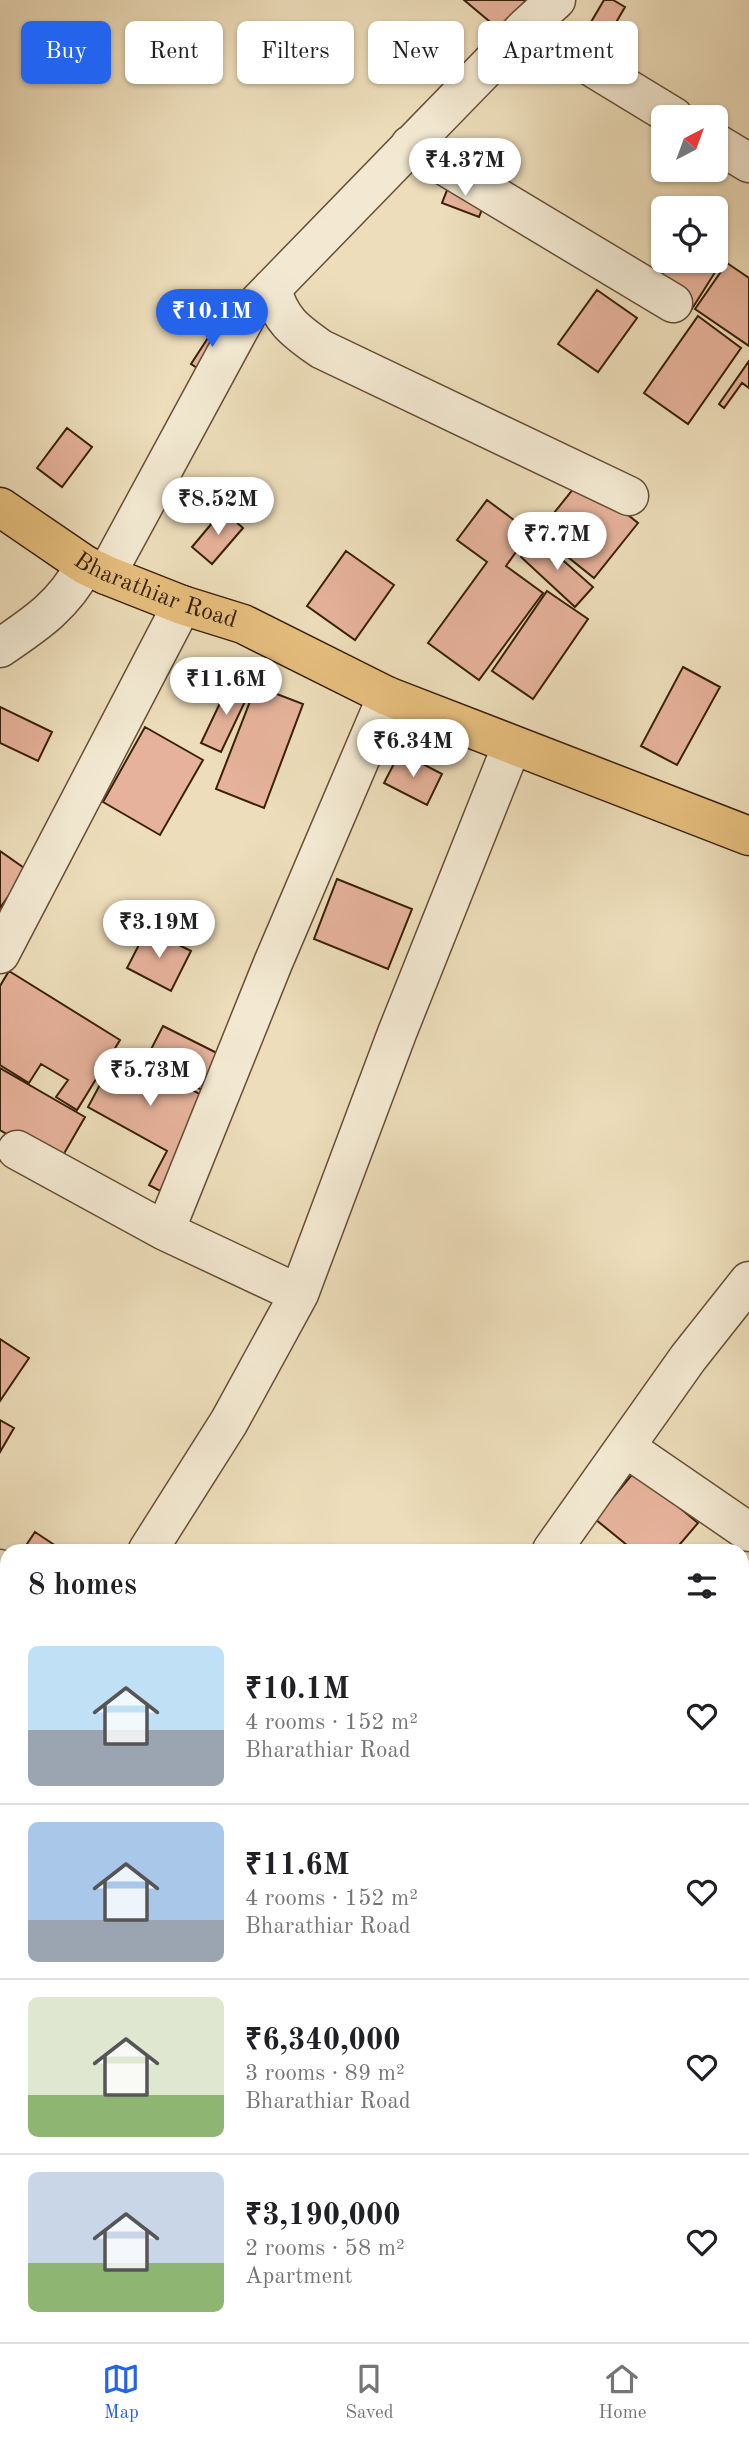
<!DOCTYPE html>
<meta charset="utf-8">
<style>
body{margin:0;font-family:"Old Standard TT",serif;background:#f6f6f6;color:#202124;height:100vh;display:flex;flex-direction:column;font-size:26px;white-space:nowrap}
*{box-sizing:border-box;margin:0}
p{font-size:23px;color:#757577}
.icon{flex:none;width:38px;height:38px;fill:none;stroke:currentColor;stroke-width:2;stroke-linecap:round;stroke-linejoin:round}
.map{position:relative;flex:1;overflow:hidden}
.side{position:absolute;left:0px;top:1544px;width:749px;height:800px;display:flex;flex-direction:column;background:#fff;border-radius:21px 21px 0 0;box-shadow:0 2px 5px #0004}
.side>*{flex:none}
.guide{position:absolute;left:21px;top:21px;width:707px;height:63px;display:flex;gap:14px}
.needle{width:46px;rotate:41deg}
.tools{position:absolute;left:651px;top:105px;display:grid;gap:14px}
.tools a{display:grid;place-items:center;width:77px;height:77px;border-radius:10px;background:#fff;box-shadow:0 2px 5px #0004;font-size:35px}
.price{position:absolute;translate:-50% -60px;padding:0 16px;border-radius:24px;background:#fff;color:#222;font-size:23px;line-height:46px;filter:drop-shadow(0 2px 4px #0008)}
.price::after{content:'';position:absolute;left:50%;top:42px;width:21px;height:16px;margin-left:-10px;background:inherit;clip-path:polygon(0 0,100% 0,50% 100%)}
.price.current{background:#2563eb;color:#fff}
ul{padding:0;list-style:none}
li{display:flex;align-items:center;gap:21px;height:175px;padding:0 28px}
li+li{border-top:2px solid #e0e0e0}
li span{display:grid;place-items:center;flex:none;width:196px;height:140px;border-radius:10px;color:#555}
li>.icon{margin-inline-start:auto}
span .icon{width:84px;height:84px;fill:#fffc;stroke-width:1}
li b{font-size:30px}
h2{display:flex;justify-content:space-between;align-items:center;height:84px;padding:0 28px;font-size:30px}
.pill{padding:0 24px;border-radius:10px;background:#fff;box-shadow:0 2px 5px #0004;font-size:24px;line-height:63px}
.pill.current{background:#2563eb;color:#fff}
.tabs{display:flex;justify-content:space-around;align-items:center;height:98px;border-top:2px solid #e0e0e0;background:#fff;font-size:19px;color:#757577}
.tabs a{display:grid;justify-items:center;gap:4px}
.tabs .current{color:#2563eb}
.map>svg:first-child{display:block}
.building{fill:#e6b29b;stroke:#392008;stroke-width:2}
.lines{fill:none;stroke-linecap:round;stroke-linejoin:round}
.minor-casing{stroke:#664f34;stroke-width:41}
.major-casing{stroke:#392008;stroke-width:41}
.minor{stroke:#f3e9d2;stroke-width:38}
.major{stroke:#e6be7d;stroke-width:38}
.labels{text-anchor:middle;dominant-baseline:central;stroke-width:5;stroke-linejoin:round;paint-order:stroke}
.street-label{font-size:24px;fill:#392008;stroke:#f3e9d2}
</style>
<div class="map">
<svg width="749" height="2342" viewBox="0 0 749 2342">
<rect width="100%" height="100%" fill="#edddba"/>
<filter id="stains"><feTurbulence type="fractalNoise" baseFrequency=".00286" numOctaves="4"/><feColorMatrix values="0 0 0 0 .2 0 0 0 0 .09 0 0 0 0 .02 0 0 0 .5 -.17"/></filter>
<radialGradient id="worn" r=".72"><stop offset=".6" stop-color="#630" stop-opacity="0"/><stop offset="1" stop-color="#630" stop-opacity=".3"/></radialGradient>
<path class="building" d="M464,0H526L501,31Z
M604,0H613L625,7L603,45L584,34Z
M451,180L488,194L479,217L442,203Z
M716,253L724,258L690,312L653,289L671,261H716Z
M727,263L749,278V346L695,309Z
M597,290L637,318L598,372L558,344Z
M698,316L741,348L688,424L644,393Z
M217,324L233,334L208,375L191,364Z
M749,361V388L742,383L724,408L719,404Z
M67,428L92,447L62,487L37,468Z
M582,478L638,523L594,578L538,533Z
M487,500L530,532L506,566L543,593L479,680L428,643L487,562L457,540Z
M223,510L243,528L212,564L192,547Z
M538,538L593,587L575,607L521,557Z
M346,551L394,585L355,640L307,606Z
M547,591L588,619L533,699L492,671Z
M683,667L720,687L677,765L641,746Z
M230,682L250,691L221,752L201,743Z
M256,686L303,704L264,808L216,789Z
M0,707L52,732L38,761L0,743Z
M145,727L203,760L160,835L103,802Z
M400,752L442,774L427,805L384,783Z
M0,851L27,870L0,908Z
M337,879L412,909L388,969L314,939Z
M147,929L191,951L171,991L127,968Z
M9,971L120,1040L77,1110L56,1097L68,1080L41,1064L29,1083L0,1065V986Z
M163,1026L219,1054L202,1090L145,1061Z
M119,1049L210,1100L160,1191L149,1185L167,1151L88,1107Z
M0,1068L85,1117L58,1164L0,1130Z
M0,1339L29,1358L0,1401Z
M0,1420L14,1428L0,1452Z
M635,1471L698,1523L675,1550H633L595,1519Z
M35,1532L62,1550H23Z
M3,1610L7,1613V1693L0,1688V1614Z
M742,2096L749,2101V2152L742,2161Z
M7,2116V2159L0,2153V2125Z
M0,2175L7,2181L6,2267L0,2261Z
M34,2336H69L63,2342H28Z
M76,2336H124L119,2342H71Z
M128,2336H206L202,2342H124Z
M211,2336H283L279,2342H207Z
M306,2336H419L427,2341L315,2342Z
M454,2336H543L540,2342H451Z"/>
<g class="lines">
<g class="minor-casing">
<path id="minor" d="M526,27L674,117
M716,143L749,163
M410,145L673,303
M272,288C279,319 295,331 321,349L629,496
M106,575L248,313L526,27L556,0
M0,648C37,623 64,605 85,565
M0,954L182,605
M17,1150L165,1231L299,1294
M165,1231L273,963L387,696
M625,1447L749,1532
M148,1550L229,1422L299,1294L397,1033L512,745
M552,1550L688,1358L749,1281
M0,1569L7,1573
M742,1773L749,1778
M0,1785L7,1774
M742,2034L749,2022
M0,2311L7,2302
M632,2336L642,2342"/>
</g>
<g class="major-casing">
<g id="major">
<path id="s1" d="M0,507L85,565L106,575L182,605L243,624L387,696L749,836"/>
</g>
</g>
<use href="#minor" class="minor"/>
<use href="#major" class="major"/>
</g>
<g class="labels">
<g class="street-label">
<text stroke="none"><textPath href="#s1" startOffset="178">Bharathiar Road</textPath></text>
</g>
</g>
<rect width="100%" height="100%" filter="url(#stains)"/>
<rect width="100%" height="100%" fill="url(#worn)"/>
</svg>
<div class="tools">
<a><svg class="needle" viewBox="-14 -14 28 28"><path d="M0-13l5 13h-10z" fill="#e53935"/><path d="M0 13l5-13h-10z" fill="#757577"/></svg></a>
<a><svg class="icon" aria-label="locate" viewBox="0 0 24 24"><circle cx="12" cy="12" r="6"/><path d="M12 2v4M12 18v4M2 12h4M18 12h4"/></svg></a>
</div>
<b class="price" style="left:465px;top:198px">₹4.37M</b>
<b class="price current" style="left:212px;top:349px">₹10.1M</b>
<b class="price" style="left:218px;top:537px">₹8.52M</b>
<b class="price" style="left:557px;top:572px">₹7.7M</b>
<b class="price" style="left:226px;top:717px">₹11.6M</b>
<b class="price" style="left:413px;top:779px">₹6.34M</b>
<b class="price" style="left:159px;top:960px">₹3.19M</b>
<b class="price" style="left:150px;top:1108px">₹5.73M</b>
<div class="guide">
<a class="pill current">Buy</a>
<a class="pill">Rent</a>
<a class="pill">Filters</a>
<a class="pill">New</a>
<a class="pill">Apartment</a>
</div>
<section class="side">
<h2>8 homes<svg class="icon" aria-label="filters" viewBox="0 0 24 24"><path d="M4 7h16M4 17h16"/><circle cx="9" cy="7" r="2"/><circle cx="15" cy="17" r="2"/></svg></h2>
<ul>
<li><span style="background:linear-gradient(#bfe0f5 60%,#9aa5b1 0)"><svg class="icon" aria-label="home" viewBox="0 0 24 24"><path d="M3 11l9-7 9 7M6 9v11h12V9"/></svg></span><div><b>₹10.1M</b><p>4 rooms · 152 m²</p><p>Bharathiar Road</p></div><svg class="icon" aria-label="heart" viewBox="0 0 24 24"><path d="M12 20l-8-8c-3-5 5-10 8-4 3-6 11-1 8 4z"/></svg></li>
<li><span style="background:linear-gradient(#a9c7e8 70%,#9aa5b1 0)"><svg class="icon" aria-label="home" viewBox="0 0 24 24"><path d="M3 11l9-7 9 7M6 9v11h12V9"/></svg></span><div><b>₹11.6M</b><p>4 rooms · 152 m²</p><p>Bharathiar Road</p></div><svg class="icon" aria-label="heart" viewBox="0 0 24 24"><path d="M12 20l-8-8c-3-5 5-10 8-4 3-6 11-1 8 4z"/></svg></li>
<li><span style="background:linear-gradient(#dfe7d0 70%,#8fb573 0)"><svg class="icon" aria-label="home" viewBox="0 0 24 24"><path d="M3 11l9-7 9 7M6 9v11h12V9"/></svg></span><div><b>₹6,340,000</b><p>3 rooms · 89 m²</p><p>Bharathiar Road</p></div><svg class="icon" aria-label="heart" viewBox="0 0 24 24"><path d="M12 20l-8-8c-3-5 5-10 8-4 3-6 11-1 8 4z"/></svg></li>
<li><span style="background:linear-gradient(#c9d6e8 65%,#8fb573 0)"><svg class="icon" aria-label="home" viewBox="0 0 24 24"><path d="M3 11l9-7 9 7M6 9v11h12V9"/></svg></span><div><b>₹3,190,000</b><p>2 rooms · 58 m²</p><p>Apartment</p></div><svg class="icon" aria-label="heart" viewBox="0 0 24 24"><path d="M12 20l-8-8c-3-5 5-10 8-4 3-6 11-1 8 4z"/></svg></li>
</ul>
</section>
</div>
<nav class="tabs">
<a class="current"><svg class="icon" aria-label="map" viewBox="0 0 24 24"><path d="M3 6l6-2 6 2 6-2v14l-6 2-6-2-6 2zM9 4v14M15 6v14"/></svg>Map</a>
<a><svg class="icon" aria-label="saved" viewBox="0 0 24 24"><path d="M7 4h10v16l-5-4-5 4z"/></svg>Saved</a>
<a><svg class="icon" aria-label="home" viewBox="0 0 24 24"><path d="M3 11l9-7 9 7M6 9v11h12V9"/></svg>Home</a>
</nav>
